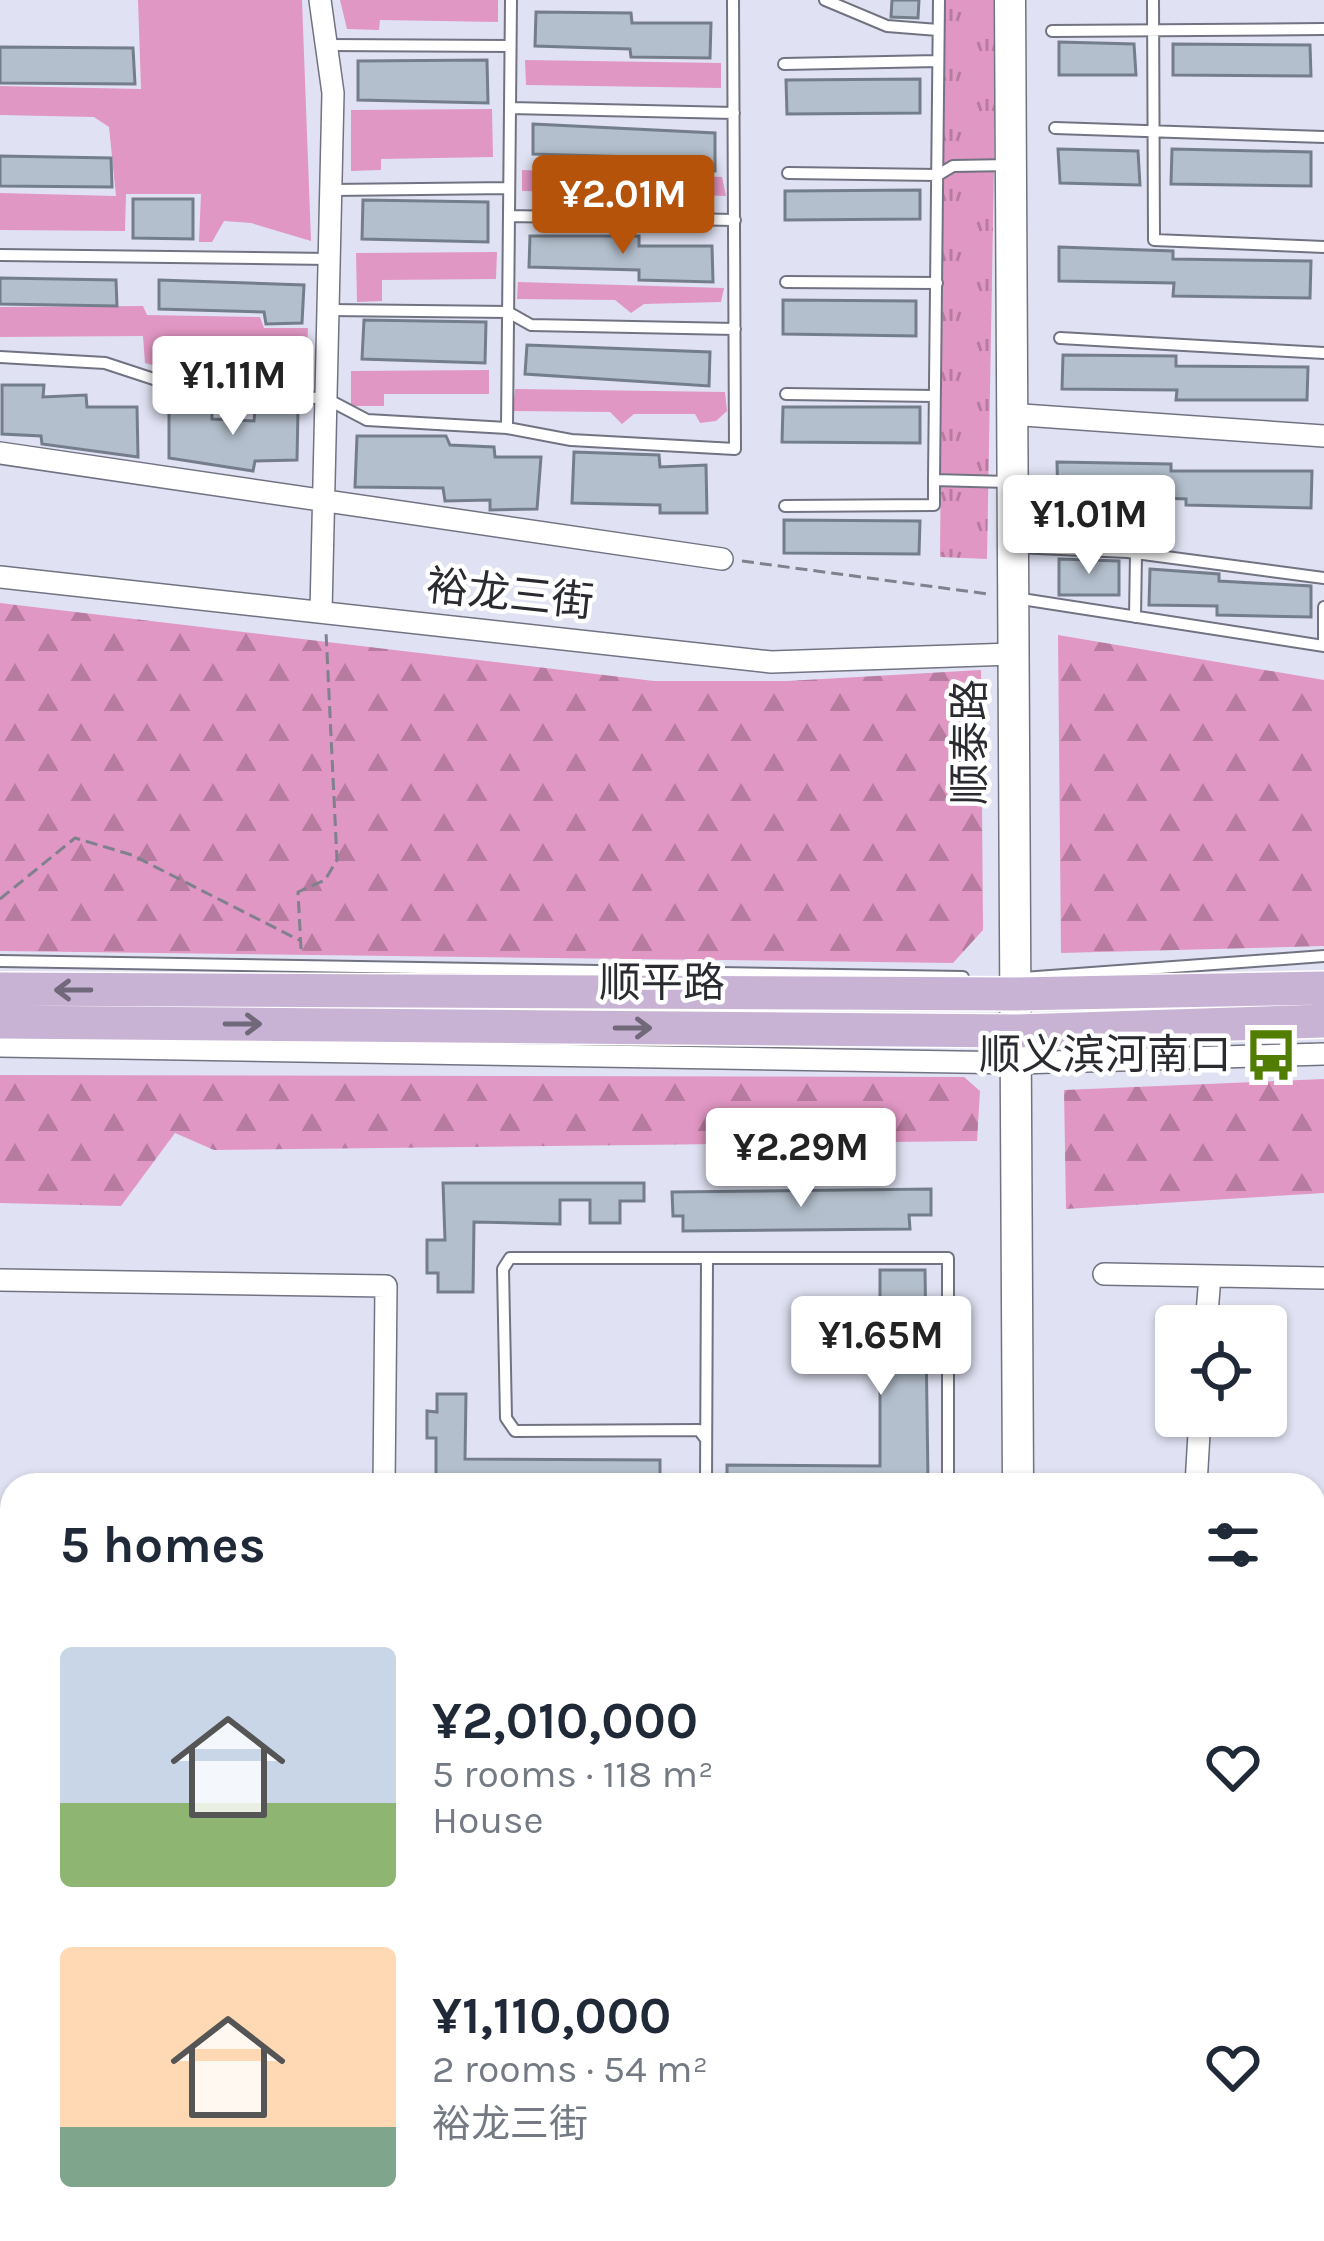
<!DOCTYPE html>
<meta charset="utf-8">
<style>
body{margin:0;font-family:Karla,"Noto Sans SC",sans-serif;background:#f2f2f3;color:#1f2937;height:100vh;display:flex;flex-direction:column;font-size:45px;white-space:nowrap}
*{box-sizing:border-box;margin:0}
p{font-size:39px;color:#747a83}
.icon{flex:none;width:66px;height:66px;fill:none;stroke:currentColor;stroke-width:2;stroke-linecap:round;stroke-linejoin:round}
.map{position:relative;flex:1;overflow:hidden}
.side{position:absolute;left:0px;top:1473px;width:1326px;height:768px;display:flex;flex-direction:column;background:#fff;border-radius:36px 36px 0 0;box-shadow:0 3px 9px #0004}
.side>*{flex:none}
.fabs{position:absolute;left:1155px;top:1305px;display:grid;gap:24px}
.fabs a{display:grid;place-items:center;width:132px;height:132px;border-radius:12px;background:#fff;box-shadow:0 3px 9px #0004;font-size:60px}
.price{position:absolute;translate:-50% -102px;padding:0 27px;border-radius:12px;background:#fff;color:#222;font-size:39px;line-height:78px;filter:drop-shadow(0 3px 6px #0008)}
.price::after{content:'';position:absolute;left:50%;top:72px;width:36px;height:27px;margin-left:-18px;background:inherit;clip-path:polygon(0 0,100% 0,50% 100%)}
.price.selected{background:#b45309;color:#fff}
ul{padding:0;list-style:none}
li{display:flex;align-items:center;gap:36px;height:300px;padding:0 60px}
li span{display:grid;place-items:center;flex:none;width:336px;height:240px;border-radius:12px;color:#555}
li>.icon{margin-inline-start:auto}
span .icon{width:144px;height:144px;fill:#fffc;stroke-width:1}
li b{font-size:51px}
h2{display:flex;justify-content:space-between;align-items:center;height:144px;padding:0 60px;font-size:51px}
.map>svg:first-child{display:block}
.grass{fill:url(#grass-tufts)}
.forest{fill:url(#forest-firs)}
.garden{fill:#e197c3}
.building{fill:#b3bfcc;stroke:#747e8b;stroke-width:3}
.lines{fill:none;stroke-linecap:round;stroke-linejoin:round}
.lane-casing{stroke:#727382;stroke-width:14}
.street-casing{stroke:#727382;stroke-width:24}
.secondary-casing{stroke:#727382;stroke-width:33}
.primary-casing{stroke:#fff;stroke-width:36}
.path{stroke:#7f818c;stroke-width:3;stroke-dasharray:12 6;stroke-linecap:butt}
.lane{stroke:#fff;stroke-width:10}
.street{stroke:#fff;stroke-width:21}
.secondary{stroke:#fff;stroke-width:30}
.primary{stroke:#c8b3d4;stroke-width:33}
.oneway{stroke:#71687a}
.labels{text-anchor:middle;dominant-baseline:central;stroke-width:9;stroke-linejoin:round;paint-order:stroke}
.street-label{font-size:42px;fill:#2a2b31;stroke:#fff}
.poi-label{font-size:42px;fill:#2a2b31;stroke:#fff;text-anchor:end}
</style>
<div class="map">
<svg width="1324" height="2241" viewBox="0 0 1324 2241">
<defs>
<pattern id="grass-tufts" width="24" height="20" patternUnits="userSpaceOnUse" patternTransform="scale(3)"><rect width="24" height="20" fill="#e197c3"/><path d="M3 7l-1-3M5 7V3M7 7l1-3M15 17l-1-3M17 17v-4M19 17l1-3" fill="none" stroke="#b77b9f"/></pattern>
<pattern id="forest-firs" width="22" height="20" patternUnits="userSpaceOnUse" patternTransform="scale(3)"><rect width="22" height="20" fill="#e197c3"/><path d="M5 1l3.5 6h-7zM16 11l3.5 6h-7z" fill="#b77b9f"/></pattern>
</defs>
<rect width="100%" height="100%" fill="#e0e2f3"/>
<path class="grass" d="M945,0H997L987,559L940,557Z"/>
<path class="forest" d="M0,603L654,681H787L981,670L983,930L953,963L0,951Z
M1058,635L1324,680V946L1061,953Z
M0,1075L964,1077L980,1091L977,1141L214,1150L175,1133L121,1206L0,1203Z
M1324,1079V1193L1066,1209L1064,1090Z"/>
<path class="garden" d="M138,0H302L311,241L251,223L224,221L212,242H199L201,194H126L125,231L0,230V193L116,196L109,127L94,117L0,115V86L141,89Z
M340,0H498V22L380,20L379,30L347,29Z
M525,60L721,63V88L526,85Z
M492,109L493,157L381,159V170L351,171V110Z
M522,170L722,177L726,196L645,193L631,206L620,193L522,191Z
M497,252L496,279L382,280V301L357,302L356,253Z
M518,282L724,288L721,302L644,304L631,313L615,300L517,299Z
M143,306L147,315L260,317L264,328H308L306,373L182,362V373L145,363L143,336L0,337V307Z
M489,370V394H384V406H351V371Z
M515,389L725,392L727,411L716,421L700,423L695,414H634L622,424L610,412L513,411Z"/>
<path class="building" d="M892,0H919L918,18L891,17Z
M536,12L631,13L632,23H711L710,58L631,57L630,49L535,46Z
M1059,42L1134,44L1136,75H1059Z
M1173,44L1310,45L1311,76L1173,75Z
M0,47L133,48L135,84L0,83Z
M487,60L488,103L358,100V61Z
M920,79V113L787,114L786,80Z
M533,124L715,133V171L633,170L634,157L533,154Z
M1058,149L1138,151L1140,185L1060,183Z
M1172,149L1311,152V186L1171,184Z
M0,156L111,158L112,187L0,186Z
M920,190V219L785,220V191Z
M133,199H193V239L133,238Z
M363,200L488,202V242L362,239Z
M530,236H639V246H712L713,282L639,280V270L529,267Z
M1059,247L1173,251V259L1311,261L1310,298L1173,296L1174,283L1059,281Z
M0,278L116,280L117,306L0,304Z
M159,280L304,285L302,323L266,324L264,312L159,309Z
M783,300L916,301V336L783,334Z
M364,320L486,322L485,363L362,359Z
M527,345L710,352L709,386L525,374Z
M1063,355L1176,356V366L1308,367L1307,400H1176L1177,390L1062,389Z
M2,385H44L43,397L86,395L87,407H137L138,457L42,444L41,436L2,434Z
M169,407L212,408V419L254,421L255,409L298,410L297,460L255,461L253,471L169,458Z
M783,407H920V443L782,442Z
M357,436H446L450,445L494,447L495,457H541L537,509L490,510V500L445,501L443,488L355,487Z
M574,452L659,455L660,467L706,465L707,513H660V505L572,503Z
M1057,462L1171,464V471H1312L1311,508L1186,505V499L1085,495L1083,540L1059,539Z
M784,520L920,521L919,554L784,553Z
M1059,559L1119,561V595H1059Z
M1150,569L1219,574V581L1311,586V617L1217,615V606L1149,605Z
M443,1183H644V1201H620V1223H590V1200H560V1224L474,1222L473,1292H438V1273H427V1240H445Z
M931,1189V1215H909L910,1229L683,1231V1216H673L672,1192Z
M880,1270H925L928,1481L727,1485V1465L880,1466Z
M437,1394H466L465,1459L660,1460V1485H436V1438H427V1411L437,1412Z"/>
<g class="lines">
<g class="lane-casing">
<path id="lane" d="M825,0L887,26L938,30
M939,0L934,480L1008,482
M1153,0L1154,240L1324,247
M1052,31L1324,29
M327,45L510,46
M784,64L938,61
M510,108L734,113
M1055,128L1324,137
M788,173L938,175L953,166L1010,165
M332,190L509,188
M509,216L735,220
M0,255L330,259
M786,282L937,283
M330,310L508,312L531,325L735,329
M1060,338L1324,353
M0,357L105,363L169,384L327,399L367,420L507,428L511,0
M786,394L935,396
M507,428L571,440L735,449L733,0
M785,506L934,505V480
M1015,547L1128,552L1324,578
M1015,598L1324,646
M1135,617L1136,553
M1324,646V607
M0,961L963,977
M1023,978L1324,956
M707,1258H948V1485
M705,1438L699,1430L515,1431L506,1418L503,1269L510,1258H707L706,1485
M1314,1803L1324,1800"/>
</g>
<g class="street-casing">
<path id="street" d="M320,0L333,93L321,612
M1010,414L1324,436
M0,453L722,559
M0,577L771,662L1013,654
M0,1046L1019,1063L1324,1054
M1104,1274L1324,1278
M0,1280L386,1286L384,1485
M1206,1326L1210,1276
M1196,1485L1200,1416
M0,1588L12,1592
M1314,1625L1324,1621
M1314,1787L1324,1783
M1314,1949H1324
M492,2229V2241"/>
</g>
<g class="secondary-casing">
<path id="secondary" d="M1010,0L1018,1485
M0,2086H12
M1314,2088H1324
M1015,2241V2229"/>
</g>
<g class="primary-casing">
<path id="primary" d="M0,989L1015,994L1324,988
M0,1022L1017,1031L1324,1021"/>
</g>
<path class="path" d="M742,561L988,594
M0,899L75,838L132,855L301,941
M301,949L298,892L325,880L337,860L326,632"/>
<use href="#lane" class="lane"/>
<use href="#street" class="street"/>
<use href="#secondary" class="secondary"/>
<use href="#primary" class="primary"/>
</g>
<defs><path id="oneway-shaft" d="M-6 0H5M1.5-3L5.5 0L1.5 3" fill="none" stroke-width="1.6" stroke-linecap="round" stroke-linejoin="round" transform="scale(3)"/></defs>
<g class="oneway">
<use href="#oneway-shaft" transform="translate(73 990) rotate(-180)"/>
<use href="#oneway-shaft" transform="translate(243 1024)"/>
<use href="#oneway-shaft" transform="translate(633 1028)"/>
</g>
<defs>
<g id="bus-bare" transform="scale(4.14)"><path d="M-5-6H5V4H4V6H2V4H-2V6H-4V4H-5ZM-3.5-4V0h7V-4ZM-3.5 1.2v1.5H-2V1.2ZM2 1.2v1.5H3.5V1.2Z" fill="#507d02" stroke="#fff" stroke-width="2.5" paint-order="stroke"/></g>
</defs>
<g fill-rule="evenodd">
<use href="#bus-bare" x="1271" y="1055"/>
</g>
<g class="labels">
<g class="street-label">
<text transform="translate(510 594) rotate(6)">裕龙三街</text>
<text transform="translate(970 742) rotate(-90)">顺泰路</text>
<text x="662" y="983">顺平路</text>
</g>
<g class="poi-label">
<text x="1231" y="1055">顺义滨河南口</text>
</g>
</g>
</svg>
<div class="fabs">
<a><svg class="icon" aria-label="locate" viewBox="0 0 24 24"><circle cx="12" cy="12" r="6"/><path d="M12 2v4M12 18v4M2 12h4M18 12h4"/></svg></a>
</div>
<b class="price selected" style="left:623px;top:257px">¥2.01M</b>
<b class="price" style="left:233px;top:438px">¥1.11M</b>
<b class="price" style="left:1089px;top:577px">¥1.01M</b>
<b class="price" style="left:801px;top:1210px">¥2.29M</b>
<b class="price" style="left:881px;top:1398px">¥1.65M</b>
<section class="side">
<h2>5 homes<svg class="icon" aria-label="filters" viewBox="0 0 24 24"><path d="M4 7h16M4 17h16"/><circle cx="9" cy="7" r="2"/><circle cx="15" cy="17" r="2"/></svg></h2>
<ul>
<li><span style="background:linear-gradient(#c9d6e8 65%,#8fb573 0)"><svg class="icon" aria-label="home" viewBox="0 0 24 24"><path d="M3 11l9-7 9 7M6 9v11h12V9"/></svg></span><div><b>¥2,010,000</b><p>5 rooms · 118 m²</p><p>House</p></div><svg class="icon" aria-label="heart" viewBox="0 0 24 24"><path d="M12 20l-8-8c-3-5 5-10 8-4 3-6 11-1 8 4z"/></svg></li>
<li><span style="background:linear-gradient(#ffd9b3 75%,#7fa58c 0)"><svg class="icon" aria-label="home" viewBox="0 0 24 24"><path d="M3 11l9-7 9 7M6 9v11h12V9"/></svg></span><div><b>¥1,110,000</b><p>2 rooms · 54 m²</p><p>裕龙三街</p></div><svg class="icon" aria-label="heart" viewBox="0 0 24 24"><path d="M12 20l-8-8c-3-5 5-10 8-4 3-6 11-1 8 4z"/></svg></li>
</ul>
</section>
</div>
